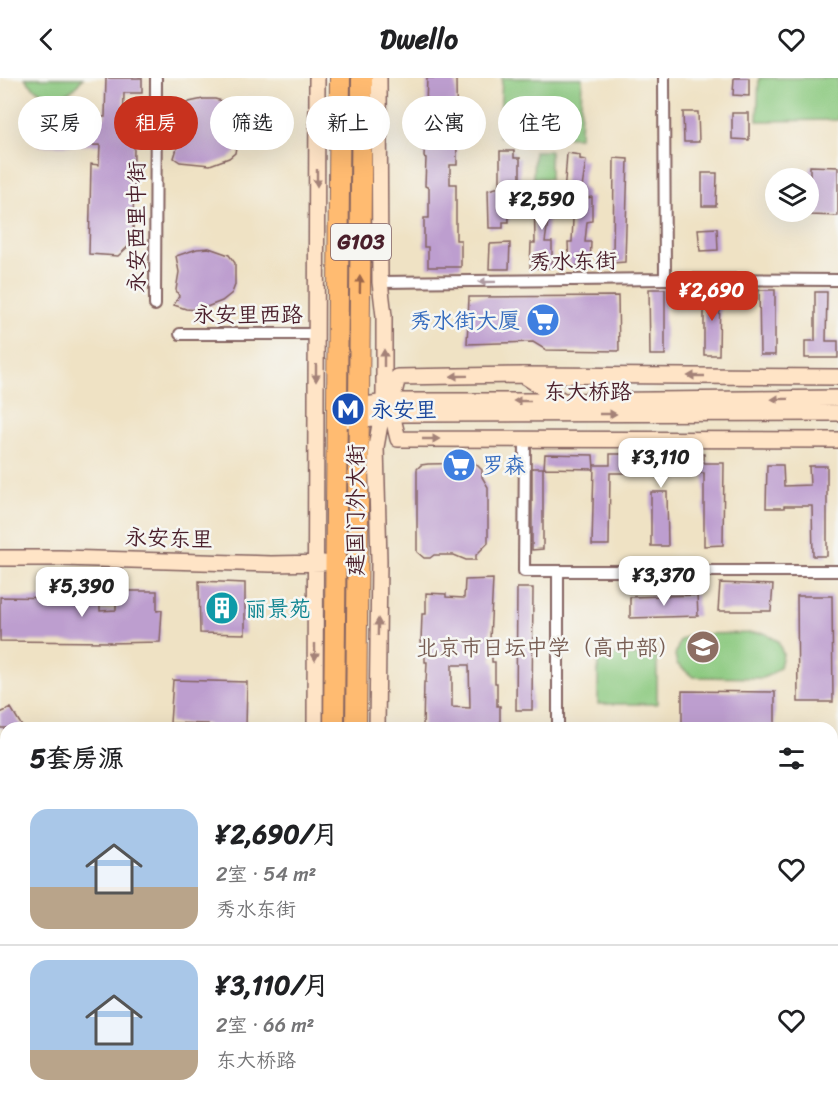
<!DOCTYPE html>
<html lang="zh">
<meta charset="utf-8">
<style>
body{margin:0;font-family:Sriracha,"LXGW WenKai TC",sans-serif;background:#f2f2f2;color:#202124;height:100vh;display:flex;flex-direction:column;font-size:22px;white-space:nowrap}
*{box-sizing:border-box;margin:0}
p{font-size:20px;color:#757577}
.icon{flex:none;width:33px;height:33px;fill:none;stroke:currentColor;stroke-width:2;stroke-linecap:round;stroke-linejoin:round}
.map{position:relative;flex:1;overflow:hidden}
.drawer{position:absolute;left:0px;top:644px;width:838px;height:386px;display:flex;flex-direction:column;background:#fff;border-radius:18px 18px 0 0;box-shadow:0 6px 24px #0002}
.drawer>*{flex:none}
.top-card{position:absolute;left:18px;top:18px;width:802px;height:54px;display:flex;gap:12px}
.tools{position:absolute;left:765px;top:90px;display:grid;gap:12px}
.tools a{display:grid;place-items:center;width:54px;height:54px;border-radius:50%;background:#fff;box-shadow:0 6px 24px #0002;font-size:30px}
.price{position:absolute;translate:-50% -51px;padding:0 14px;border-radius:12px;background:#fff;color:#222;font-size:20px;line-height:39px;filter:drop-shadow(0 2px 3px #0008)}
.price::after{content:'';position:absolute;left:50%;top:36px;width:18px;height:14px;margin-left:-9px;background:inherit;clip-path:polygon(0 0,100% 0,50% 100%)}
.price.active{background:#c8321e;color:#fff}
ul{padding:0;list-style:none}
li{display:flex;align-items:center;gap:18px;height:150px;padding:0 30px}
li+li{border-top:2px solid #e0e0e0}
li span{display:grid;place-items:center;flex:none;width:168px;height:120px;border-radius:18px;color:#555}
li>.icon{margin-inline-start:auto}
span .icon{width:72px;height:72px;fill:#fffc;stroke-width:1}
li b{font-size:26px}
h2{display:flex;justify-content:space-between;align-items:center;height:72px;padding:0 30px;font-size:26px}
.chip{padding:0 21px;border-radius:27px;background:#fff;box-shadow:0 6px 24px #0002;font-size:21px;line-height:54px}
.chip.active{background:#c8321e;color:#fff}
header{display:flex;justify-content:space-between;align-items:center;height:78px;padding:0 30px;background:#fff;font-size:27px;font-weight:700}
.map>svg:first-child{display:block}
.green{fill:#8bc97f;stroke:#6a7455;stroke-width:1.5}
.building{fill:#bd9ecf;fill-rule:evenodd}
.lines{fill:none;stroke-linecap:round;stroke-linejoin:round}
.street-casing{stroke:#846361;stroke-width:14}
.secondary-casing{stroke:#846361;stroke-width:18}
.highway-casing{stroke:#846361;stroke-width:22}
.street{stroke:#fff;stroke-width:10}
.secondary{stroke:#ffe4c6;stroke-width:15}
.highway{stroke:#ffbb71;stroke-width:20}
.oneway{fill:#a48278}
.oneway2{fill:#ae9aa0}
.oneway3{fill:#9b654a}
.labels{text-anchor:middle;dominant-baseline:central;stroke-width:5;stroke-linejoin:round;paint-order:stroke}
.shield{fill:#f6f6f2;stroke:#7e6067;stroke-width:1.5}
.shield-label{font-size:21px;font-weight:bold;fill:#4a1f2b}
.street-label{font-size:22px;fill:#4a1f2b;stroke:#f6f6f2}
.shop-label{font-size:22px;fill:#366cbe;stroke:#f6f6f2;text-anchor:end}
.transit-label{font-size:22px;fill:#164399;stroke:#f6f6f2;text-anchor:start}
.culture-label{font-size:22px;fill:#0d838f;stroke:#f6f6f2;text-anchor:start}
.education-label{font-size:22px;fill:#785e54;stroke:#f6f6f2;text-anchor:end}
</style>
<header><svg class="icon" aria-label="back" viewBox="0 0 24 24"><path d="M15 5l-7 7 7 7"/></svg>Dwello<svg class="icon" aria-label="heart" viewBox="0 0 24 24"><path d="M12 20l-8-8c-3-5 5-10 8-4 3-6 11-1 8 4z"/></svg></header>
<div class="map">
<svg width="838" height="1028" viewBox="0 0 838 1028">
<rect width="100%" height="100%" fill="#f6f6f2"/>
<filter id="ink" filterUnits="userSpaceOnUse"><feTurbulence type="fractalNoise" baseFrequency=".0167" numOctaves="2"/><feDisplacementMap in="SourceGraphic" scale="12" xChannelSelector="R" yChannelSelector="G"/><feConvolveMatrix kernelMatrix="1 2 1 2 8 2 1 2 1" color-interpolation-filters="sRGB"/></filter>
<filter id="wash" filterUnits="userSpaceOnUse"><feTurbulence type="fractalNoise" baseFrequency=".008" numOctaves="4" result="noise"/><feDisplacementMap in="SourceGraphic" scale="24" xChannelSelector="R" yChannelSelector="G"/><feGaussianBlur stdDeviation="1.35" result="paint"/><feColorMatrix in="noise" values="0 0 0 0 0 0 0 0 0 0 0 0 0 0 0 0 0 1.4 0 .05"/><feComposite in="paint" operator="in"/></filter>
<g filter="url(#wash)">
<rect width="100%" height="100%" fill="#efe2c4"/>
<path class="green" d="M25,0H83C79,5 74,12 69,14C52,23 35,14 25,0Z
M502,0H582L580,59L499,58Z
M759,0H838V42L757,43Z
M534,73H550V101L533,100Z
M764,555L778,563L783,576L780,589L771,596L763,600L693,599L677,586L675,577L680,562L692,556Z
M598,577H657V626H598Z
M6,797V855L0,854V798Z"/>
<g id="blocks">
<path class="building" d="M106,0H142V15H124L123,51L140,52V67H134L133,164L118,178L89,176L91,86L99,87L100,67L38,68V39H105Z
M427,0H456L457,87H450V106H456V162H461V189H428V169H424V140H429V110L425,108L426,80L424,79Z
M734,0H749V18L733,17Z
M203,21H215L226,24L235,33L238,40V58L235,75L229,80L210,87L180,84L174,80L178,67L176,57L180,42L177,30L189,24Z
M683,34H698L699,64H684Z
M732,35H749V62L732,61Z
M500,73H514V80H520V106H515V114H508L509,144H503V150H489L488,112L500,109Z
M567,75L580,77V81L586,82L582,110L587,112V120L592,119V143L587,144L585,164H591L590,187L569,188L568,164H572L574,118L564,117Z
M614,80L628,81L625,184L613,185Z
M810,88L838,89V138L810,137Z
M702,95H717L716,128H702Z
M534,111H546V118L553,119L552,142L548,143L545,164H552V190H530L531,165H535Z
M717,150L718,172L700,173L698,151Z
M510,165L509,191H489L490,166Z
M209,170L229,177L235,185V207L232,215L222,223L199,232L186,231L174,227L179,218L176,212L179,194L176,178L197,171Z
M649,211H665V277H650Z
M704,211H720L719,277H704Z
M759,212H775V277H760Z
M815,214H827L826,263H838V280H805V263H815Z
M618,218L619,273L546,272L533,264L467,266L469,219Z
M545,376L593,377L594,391L544,390Z
M610,376H704V385H724L723,467L704,468V395H610L609,467H592L594,387H610Z
M475,385L482,392V399L488,409V465L476,477V482H466L454,477H434L430,480H424L417,474V391L421,387L428,386Z
M767,387H783L784,408L810,407L809,388H827V478H813L812,428H784V430H766Z
M532,390H543V471L532,472Z
M651,414H667L668,468H651Z
M493,501L490,561H492V584H495V605H497V628H500V650H423L424,604H426L427,584H425V564H421L422,536H426V515L446,516V519L464,520L465,502ZM452,587H469L470,630L452,629Z
M199,503L245,505V556L200,555Z
M720,505L773,507L771,533H718Z
M63,508H100V533L116,532V513H157V533L162,532L160,564L109,565L110,564L0,563V519L62,520Z
M517,510H533L532,632H516Z
M697,517L698,538L630,540V519Z
M797,518H832L833,624H798Z
M173,602L247,604L246,650H208V646L170,645Z
M682,613L775,614V650H682Z
M11,630L23,650H0V635Z"/>
</g>
</g>
<g filter="url(#ink)">
<use href="#blocks" fill-opacity="0" stroke="#846361" stroke-width="1.5"/>
<g class="lines">
<g class="street-casing">
<path id="street" d="M664,0L665,201
M380,204L665,201L838,202
M155,227L156,0
M180,256H316
M525,362L524,493H838
M558,493V650
M832,775L838,770
M832,913H838
M832,1012H838
M558,1023V1028
M375,1027L393,1028
M611,1028L682,1023"/>
</g>
<g class="secondary-casing">
<path id="secondary" d="M523,297L563,323
M392,323L398,299L522,297L838,299
M349,328H359L392,323H563L838,320
M392,336L398,361L838,362
M338,341L359,342L398,336L838,335
M0,480H61L271,486L324,485
M315,650L317,0
M377,650L379,483L376,369L384,324V238L380,204L379,0
M0,768H6
M0,908L6,919
M0,934L6,944
M0,1007H6
M46,1023L48,1028
M58,1023L59,1028
M312,1023V1028
M233,1028H266
M375,1028V1023"/>
</g>
<g class="highway-casing">
<path id="highway" d="M334,650L340,0
M356,650L362,0
M331,1023V1028
M356,1028L358,1023"/>
</g>
<use href="#street" class="street"/>
<use href="#secondary" class="secondary"/>
<use href="#highway" class="highway"/>
</g>
<defs><path id="oneway-solid" d="M-6-.8H1V-3.2L6.5 0L1 3.2V.8H-6Z" transform="scale(1.5)"/></defs>
<g class="oneway">
<use href="#oneway-solid" transform="translate(317 100) rotate(90)"/>
<use href="#oneway-solid" transform="translate(384 280) rotate(-90)"/>
<use href="#oneway-solid" transform="translate(316 295) rotate(90)"/>
<use href="#oneway-solid" transform="translate(459 298) rotate(179)"/>
<use href="#oneway-solid" transform="translate(696 298) rotate(-180)"/>
<use href="#oneway-solid" transform="translate(780 321) rotate(179)"/>
<use href="#oneway-solid" transform="translate(522 323) rotate(-180)"/>
<use href="#oneway-solid" transform="translate(608 336)"/>
<use href="#oneway-solid" transform="translate(431 361)"/>
<use href="#oneway-solid" transform="translate(378 549) rotate(-89)"/>
<use href="#oneway-solid" transform="translate(315 574) rotate(90)"/>
</g>
<use class="oneway2" href="#oneway-solid" transform="translate(487 204) rotate(179)"/>
<use class="oneway3" href="#oneway-solid" transform="translate(360 206) rotate(-89)"/>
</g>
<defs>
<g id="supermarket-disc" transform="scale(1.725)"><circle r="9.5" fill="#3f7fe0" stroke="#f6f6f2"/><path d="M-6-5.5h2.5l.6 2H6L4.5 2H-2.5L-4.4-4H-6ZM-1.5 3.2a1.3 1.3 0 1 0 .1 0ZM3 3.2a1.3 1.3 0 1 0 .1 0Z" fill="#fff"/></g>
<g id="metro-disc" transform="scale(1.725)"><circle r="9.5" fill="#1a4fb4" stroke="#f6f6f2"/><path d="M-5.5 5V-5H-3L0 0L3-5H5.5V5H3V-.5L0 4L-3-.5V5Z" fill="#fff"/></g>
<g id="building-disc" transform="scale(1.725)"><circle r="9.5" fill="#0f9aa8" stroke="#f6f6f2"/><path d="M-4-6H4V6H1V3H-1V6H-4ZM-2.5-4.3h1.7v1.8h-1.7ZM.8-4.3h1.7v1.8H.8ZM-2.5-1h1.7V.8h-1.7ZM.8-1h1.7V.8H.8Z" fill="#fff"/></g>
<g id="school-disc" transform="scale(1.725)"><circle r="9.5" fill="#8d6e63" stroke="#f6f6f2"/><path d="M0-5L7-2L0 1L-7-2ZM-4 1L0 2.5L4 1V4Q0 6-4 4Z" fill="#fff"/></g>
</defs>
<g fill-rule="evenodd">
<use href="#supermarket-disc" x="543" y="242"/>
<use href="#metro-disc" x="348" y="331"/>
<use href="#supermarket-disc" x="459" y="387"/>
<use href="#building-disc" x="222" y="530"/>
<use href="#school-disc" x="703" y="569"/>
</g>
<g class="labels">
<rect class="shield" x="331" y="146" width="60" height="36" rx="4.5"/>
<g class="shield-label">
<text x="361" y="164">G103</text>
</g>
<g class="street-label">
<text transform="translate(136 149) rotate(-90)">永安西里中街</text>
<text transform="translate(573 183) rotate(-1)">秀水东街</text>
<text x="248" y="236">永安里西路</text>
<text x="588" y="313">东大桥路</text>
<text transform="translate(355 432) rotate(-90)">建国门外大街</text>
<text transform="translate(169 460) rotate(2)">永安东里</text>
</g>
<g class="shop-label">
<text x="520" y="242">秀水街大厦</text>
<text x="482" y="387" text-anchor="start">罗森</text>
</g>
<g class="transit-label">
<text x="371" y="331">永安里</text>
</g>
<g class="culture-label">
<text x="245" y="530">丽景苑</text>
</g>
<g class="education-label">
<text x="680" y="569">北京市日坛中学（高中部）</text>
</g>
</g>
</svg>
<div class="tools">
<a><svg class="icon" aria-label="layers" viewBox="0 0 24 24"><path d="M12 4l9 5-9 5-9-5zM3 14l9 5 9-5"/></svg></a>
</div>
<b class="price" style="left:542px;top:153px">¥2,590</b>
<b class="price active" style="left:712px;top:244px">¥2,690</b>
<b class="price" style="left:661px;top:411px">¥3,110</b>
<b class="price" style="left:664px;top:529px">¥3,370</b>
<b class="price" style="left:82px;top:540px">¥5,390</b>
<div class="top-card">
<a class="chip">买房</a>
<a class="chip active">租房</a>
<a class="chip">筛选</a>
<a class="chip">新上</a>
<a class="chip">公寓</a>
<a class="chip">住宅</a>
</div>
<section class="drawer">
<h2>5套房源<svg class="icon" aria-label="filters" viewBox="0 0 24 24"><path d="M4 7h16M4 17h16"/><circle cx="9" cy="7" r="2"/><circle cx="15" cy="17" r="2"/></svg></h2>
<ul>
<li><span style="background:linear-gradient(#a9c7e8 65%,#b9a48a 0)"><svg class="icon" aria-label="home" viewBox="0 0 24 24"><path d="M3 11l9-7 9 7M6 9v11h12V9"/></svg></span><div><b>¥2,690/月</b><p>2室 · 54 m²</p><p>秀水东街</p></div><svg class="icon" aria-label="heart" viewBox="0 0 24 24"><path d="M12 20l-8-8c-3-5 5-10 8-4 3-6 11-1 8 4z"/></svg></li>
<li><span style="background:linear-gradient(#a9c7e8 75%,#b9a48a 0)"><svg class="icon" aria-label="home" viewBox="0 0 24 24"><path d="M3 11l9-7 9 7M6 9v11h12V9"/></svg></span><div><b>¥3,110/月</b><p>2室 · 66 m²</p><p>东大桥路</p></div><svg class="icon" aria-label="heart" viewBox="0 0 24 24"><path d="M12 20l-8-8c-3-5 5-10 8-4 3-6 11-1 8 4z"/></svg></li>
</ul>
</section>
</div>
